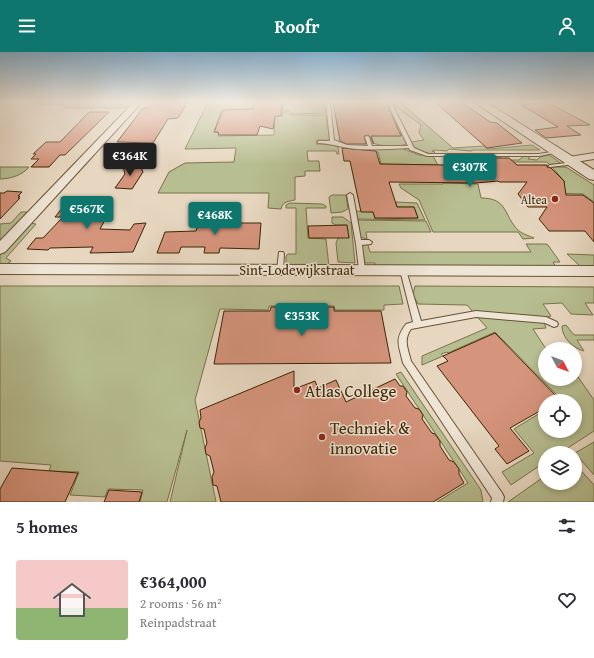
<!DOCTYPE html>
<meta charset="utf-8">
<style>
body{margin:0;font-family:"Gentium Book Plus",serif;background:#f2f2f3;color:#2b2b33;height:100vh;display:flex;flex-direction:column;font-size:15px;white-space:nowrap}
*{box-sizing:border-box;margin:0}
p{font-size:13px;color:#7c7c81}
.icon{flex:none;width:22px;height:22px;fill:none;stroke:currentColor;stroke-width:2;stroke-linecap:round;stroke-linejoin:round}
.map{position:relative;height:450px;overflow:hidden}
.panel{display:flex;flex-direction:column;background:#fff;flex:1}
.panel>*{flex:none}
.needle{width:26px;rotate:131deg}
.tools{position:absolute;left:538px;top:290px;display:grid;gap:8px}
.tools a{display:grid;place-items:center;width:44px;height:44px;border-radius:50%;background:#fff;box-shadow:0 2px 6px #0003;font-size:20px}
.price{position:absolute;translate:-50% -34px;padding:0 9px;border-radius:4px;background:#0f766e;color:#fff;font-size:13px;line-height:26px;filter:drop-shadow(0 1px 2px #0008)}
.price::after{content:'';position:absolute;left:50%;top:24px;width:12px;height:9px;margin-left:-6px;background:inherit;clip-path:polygon(0 0,100% 0,50% 100%)}
.price.on{background:#222;color:#fff}
ul{padding:0;list-style:none}
li{display:flex;align-items:center;gap:12px;height:100px;padding:0 16px}
li span{display:grid;place-items:center;flex:none;width:112px;height:80px;border-radius:4px;color:#555}
li>.icon{margin-inline-start:auto}
span .icon{width:48px;height:48px;fill:#fffc;stroke-width:1}
li b{font-size:17px}
h2{display:flex;justify-content:space-between;align-items:center;height:48px;padding:0 16px;font-size:17px}
header{display:flex;justify-content:space-between;align-items:center;height:52px;padding:0 16px;background:#0f766e;color:#fff;font-size:18px;font-weight:700}
.map>svg:first-child{display:block}
.green{fill:#b7be91;stroke:#7a724a}
.building{fill:#d5947c;stroke:#3c2602}
.lines{fill:none;stroke-linecap:round;stroke-linejoin:round}
.service-casing{stroke:#675232;stroke-width:2}
.minor-casing{stroke:#675232;stroke-width:2}
.tertiary-casing{stroke:#675232;stroke-width:2}
.service{fill:#efe5d6;fill-rule:evenodd}
.minor{fill:#efe5d6;fill-rule:evenodd}
.tertiary{fill:#efe5d6;fill-rule:evenodd}
.poi-dot{fill:#8f2418;stroke:#efe5d6;stroke-width:1.5}
.labels{text-anchor:middle;dominant-baseline:central;stroke-width:3;stroke-linejoin:round;paint-order:stroke}
.far-poi-label{font-size:12px;fill:#3c2602;stroke:#efe5d6;text-anchor:end}
.street-label{font-size:14px;fill:#3c2602;stroke:#efe5d6}
.near-poi-label{font-size:17px;fill:#3c2602;stroke:#efe5d6;text-anchor:start}
</style>
<header><svg class="icon" aria-label="menu" viewBox="0 0 24 24"><path d="M4 6h16M4 12h16M4 18h16"/></svg>Roofr<svg class="icon" aria-label="person" viewBox="0 0 24 24"><circle cx="12" cy="8" r="4"/><path d="M4 21q1-7 8-7t8 7"/></svg></header>
<div class="map">
<svg width="594" height="450" viewBox="0 0 594 450">
<rect width="100%" height="100%" fill="#e7d7c0"/>
<filter id="stains"><feTurbulence type="fractalNoise" baseFrequency=".005" numOctaves="4"/><feColorMatrix values="0 0 0 0 .2 0 0 0 0 .09 0 0 0 0 .02 0 0 0 .5 -.17"/></filter>
<radialGradient id="worn" r=".72"><stop offset=".6" stop-color="#630" stop-opacity="0"/><stop offset="1" stop-color="#630" stop-opacity=".3"/></radialGradient>
<path class="green" d="M35,50H135L130,54L123,56H64L67,53L32,52Z
M208,50H324L326,61L293,62L288,59H283V53L279,52V50H255L253,57H227V59H221L214,80L219,81L218,84L274,83L275,64H282L283,60L293,63H326L330,88H317L316,92L333,93L338,95L339,102H337L336,99H307L308,109H319L320,119H305V124L295,125V148C289,149 282,150 281,157L268,156L269,141H158L169,120L185,111L234,110L236,96L185,97Z
M393,50H400L453,96L483,94L488,97L532,93L540,98H473L471,99L449,97L447,99L434,98L432,99L435,100L433,102L421,100L413,95L411,90L424,88L419,81L421,73L395,54Z
M400,79L402,80L406,92C397,96 382,94 372,91L371,84H401Z
M361,96H401L419,103L433,104L438,113L381,112L378,100L363,101Z
M549,103L562,112L550,113L547,110H511L509,108H519L524,104L530,105L528,107L537,108L540,105Z
M465,104H477L475,107C481,109 487,106 493,108L498,104L508,112H485L489,119L478,118L474,111L467,108Z
M0,115H29C23,123 10,127 0,127Z
M552,115H566L594,133V150L583,142L549,141L529,130H565Z
M444,131L478,132L481,146C509,146 503,164 519,179C523,182 529,184 534,186L523,187L518,180H433L419,148L401,136L399,132H443Z
M332,143H346L348,157L342,160L331,161L329,145Z
M396,150L417,151L425,168L357,167L356,159L373,160L375,167L418,166L414,155H397Z
M290,151L322,152L326,154V156H306L308,186L326,187L329,215H286V204L288,202H296V156H286V153Z
M21,160H29L0,191V172L11,171Z
M332,165H343L351,171L355,211L338,210L336,191L338,186L349,185L347,173H336L332,171Z
M357,168L426,169L431,180H366L367,187L360,185Z
M29,171L36,172L6,206L11,209L4,214L0,212V202Z
M366,191L368,193L370,200H531L526,192H546L548,193L560,210H553L556,215H375V211H365L361,195Z
M567,202L594,203V215L580,214Z
M0,234H399L403,252L384,253V258H335L334,254H269L268,258L220,257L195,348L216,450H170L187,378L167,450H140L143,438L108,437L105,445L70,443L79,420L49,419L51,413L0,409Z
M415,234L594,235V251H585L593,263L571,262L562,251L543,252L551,264L547,265L544,270L546,276L533,277L546,297H545V327H575L576,322L594,348V379L560,401H545V410L511,433L502,420L534,401L514,377L545,358V379H575V349H558L561,347L495,280L448,301L447,300L441,302L443,304L422,313V304L487,276L467,253L418,252L413,243Z
M566,273L574,283H594V288H577L584,299C573,296 562,286 562,274Z
M401,320L481,438L483,450H437L468,431L396,322Z
M594,390V423L575,401Z
M575,412L594,433V450H508L545,424V431H575Z"/>
<path class="building" d="M153,50L187,51L178,66L168,67L153,91L117,90L143,56H148Z
M255,50H278L282,53L281,64H275L273,77L260,74L257,83H219L218,80H214L223,58L253,57Z
M333,50H386L401,84H371L374,92L370,85L368,83L364,84L366,92H347L340,89Z
M435,50H461L490,70L497,71L522,91L487,96Z
M547,50L590,73L567,74L581,83L546,86L535,78L558,75L521,53Z
M89,60H109L65,103H60L49,115H31L39,107H31L36,102H33L46,90H60Z
M342,96L376,99L380,112L446,113V112H468L476,124L493,106H509L517,113H547V115L551,116L564,129L566,143H583L594,151V190L585,179H549L539,167L547,155H528L518,142L527,130H499L498,129L476,131L389,130L397,155H414L418,166H375L373,160H361L350,109H344Z
M139,111L143,120L132,137L115,136L125,122L123,115Z
M7,139L22,140L18,144H20L18,146H20L0,167V141H4Z
M71,145H103L90,164H107L100,177L130,178L134,172L146,171L133,200L90,201L93,195L50,196L48,198L27,197L36,186H43L63,165H55Z
M237,151L231,171H261L259,197L220,196L219,201H204L205,195H181L179,201H157L165,180L196,179L197,176Z
M347,173L349,186H309L308,174Z
M271,255H334V259H381L391,311L214,312L224,259H270Z
M495,281L561,349H545V356L510,376L529,399L507,412L495,397L499,394L437,314L448,309L443,304Z
M294,319V337L315,329L318,336L336,328L346,350L395,327L400,334H403L407,340L406,344L415,356L419,357L423,363L422,367L432,381L435,382L440,389V394L449,408L454,410L459,417V422L464,431L433,450H221L217,434L213,433L212,425L214,420L210,404L206,402L205,396L207,391L204,377L200,376L199,370L201,366L200,358Z
M12,416L78,421L65,450H0V437Z
M109,438L142,440L139,450H104Z"/>
<g class="lines">
<g class="service-casing">
<path id="service" d="M326,50H330L334,88L347,93L368,94L365,85L367,84L369,85L372,94H408L387,50H391L414,96L428,102H539L557,99L559,100L539,104H427L410,98L409,96C392,97 374,98 357,97C344,96 333,92 320,91H318V89H330Z
M574,110H576V112L550,115L548,114L550,113Z
M350,141L353,143L361,188H369L372,190L371,192L362,193L365,218L362,221L359,218L356,192L347,143Z
M279,200H283L284,202L283,218L280,221L277,218Z
M403,215L406,218L421,269L476,259L546,265L557,270L558,272L557,274L554,275L545,271L476,265L411,277C403,288 408,297 411,309L502,441L504,445L503,450H491L492,446L403,311C399,293 394,288 406,272L413,270L400,218Z"/>
</g>
<g class="minor-casing">
<path id="minor" d="M134,50H142L5,200L0,202V189Z
M594,101V107L569,111L564,108L569,105Z
M0,212L594,214V224L0,222Z"/>
</g>
<g class="tertiary-casing">
<path id="tertiary" d="M474,50H486L594,118V128L589,127Z"/>
</g>
<use href="#service" class="service"/>
<use href="#minor" class="minor"/>
<use href="#tertiary" class="tertiary"/>
</g>
<linearGradient id="sky" x2="0" y2="1"><stop stop-color="#89b5d6"/><stop offset="0.44" stop-color="#f4ede3"/><stop offset="1" stop-color="#f4ede3" stop-opacity="0"/></linearGradient>
<rect width="594" height="113" fill="url(#sky)"/>
<g class="poi-dot">
<circle cx="555" cy="147" r="4"/>
<circle cx="297" cy="338" r="4"/>
<circle cx="322" cy="385" r="4"/>
</g>
<g class="labels">
<g class="far-poi-label">
<text x="547" y="147">Altea</text>
</g>
<g class="street-label">
<text x="297" y="218">Sint-Lodewijkstraat</text>
</g>
<g class="near-poi-label">
<text x="305" y="338">Atlas College</text>
<text x="330" y="375">Techniek &amp;<tspan x="330" dy="20">innovatie</tspan></text>
</g>
</g>
<rect width="100%" height="100%" filter="url(#stains)"/>
<rect width="100%" height="100%" fill="url(#worn)"/>
</svg>
<div class="tools">
<a><svg class="needle" viewBox="-14 -14 28 28"><path d="M0-13l5 13h-10z" fill="#e53935"/><path d="M0 13l5-13h-10z" fill="#7c7c81"/></svg></a>
<a><svg class="icon" aria-label="locate" viewBox="0 0 24 24"><circle cx="12" cy="12" r="6"/><path d="M12 2v4M12 18v4M2 12h4M18 12h4"/></svg></a>
<a><svg class="icon" aria-label="layers" viewBox="0 0 24 24"><path d="M12 4l9 5-9 5-9-5zM3 14l9 5 9-5"/></svg></a>
</div>
<b class="price on" style="left:130px;top:125px">€364K</b>
<b class="price" style="left:470px;top:136px">€307K</b>
<b class="price" style="left:87px;top:178px">€567K</b>
<b class="price" style="left:215px;top:184px">€468K</b>
<b class="price" style="left:302px;top:285px">€353K</b>
</div>
<section class="panel">
<h2>5 homes<svg class="icon" aria-label="filters" viewBox="0 0 24 24"><path d="M4 7h16M4 17h16"/><circle cx="9" cy="7" r="2"/><circle cx="15" cy="17" r="2"/></svg></h2>
<ul>
<li><span style="background:linear-gradient(#f6c9c9 60%,#8fb573 0)"><svg class="icon" aria-label="home" viewBox="0 0 24 24"><path d="M3 11l9-7 9 7M6 9v11h12V9"/></svg></span><div><b>€364,000</b><p>2 rooms · 56 m²</p><p>Reinpadstraat</p></div><svg class="icon" aria-label="heart" viewBox="0 0 24 24"><path d="M12 20l-8-8c-3-5 5-10 8-4 3-6 11-1 8 4z"/></svg></li>
</ul>
</section>
